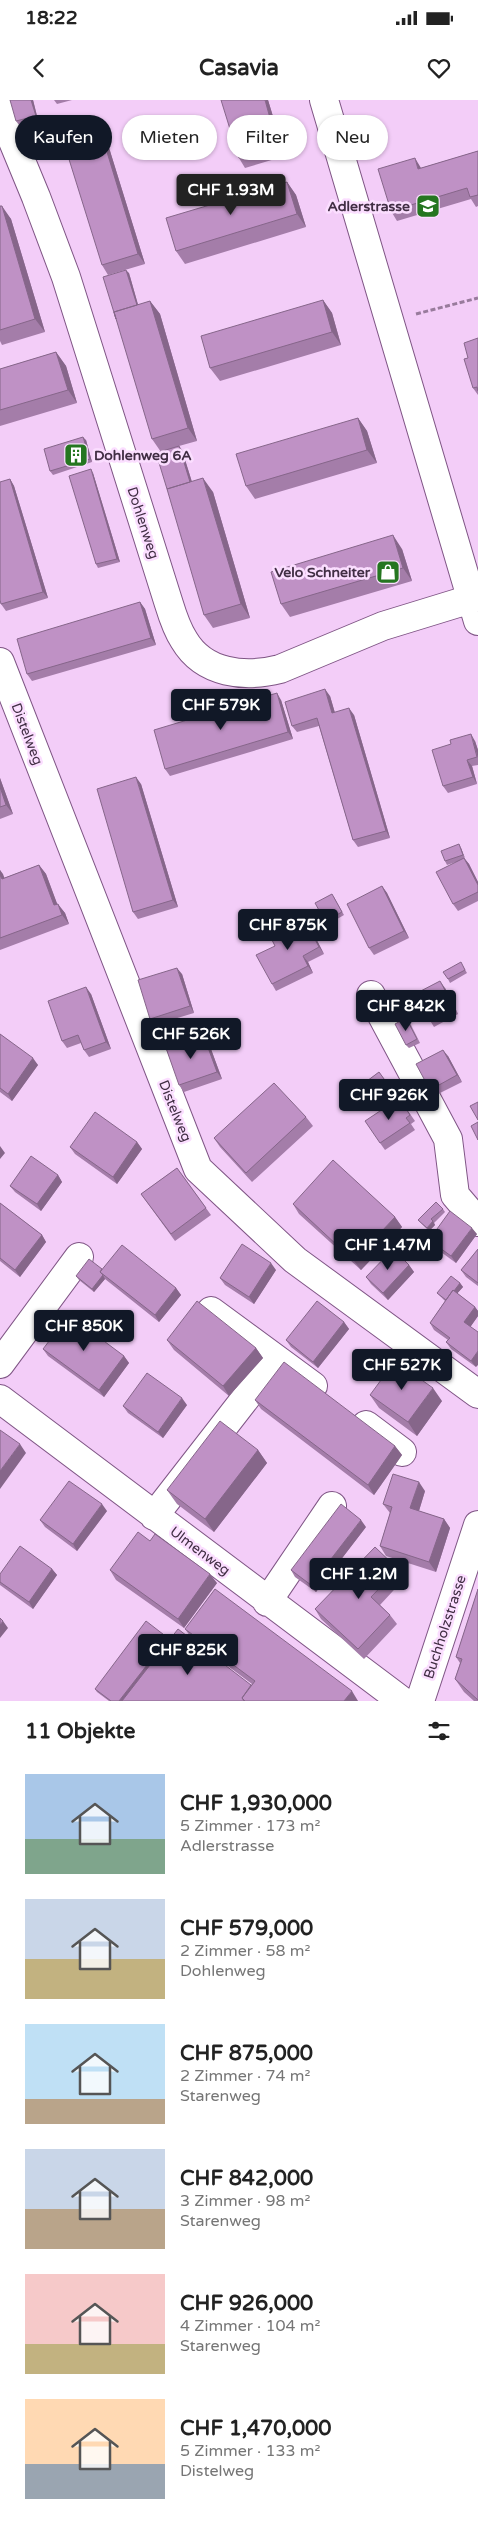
<!DOCTYPE html>
<html lang="de">
<meta charset="utf-8">
<style>
body{margin:0;font-family:"Varela Round",sans-serif;background:#f6f6f6;color:#222;height:100vh;display:flex;flex-direction:column;font-size:19px;white-space:nowrap}
*{box-sizing:border-box;margin:0}
p{font-size:16px;color:#767676}
.icon{flex:none;width:28px;height:28px;fill:none;stroke:currentColor;stroke-width:2;stroke-linecap:round;stroke-linejoin:round}
.map{position:relative;height:1601px;overflow:hidden}
.sheet{display:flex;flex-direction:column;background:#fff;flex:1}
.sheet>*{flex:none}
.guide{position:absolute;left:15px;top:15px;width:449px;height:45px;display:flex;gap:10px}
.price{position:absolute;translate:-50% -42px;padding:0 11px;border-radius:5px;background:#111827;color:#fff;font-size:16px;line-height:32px;filter:drop-shadow(0 1px 2px #0008)}
.price::after{content:'';position:absolute;left:50%;top:30px;width:15px;height:11px;margin-left:-8px;background:inherit;clip-path:polygon(0 0,100% 0,50% 100%)}
.price.active{background:#222;color:#fff}
ul{padding:0;list-style:none}
li{display:flex;align-items:center;gap:15px;height:125px;padding:0 25px}
li span{display:grid;place-items:center;flex:none;width:140px;height:100px;border-radius:0px;color:#555}
li>.icon{margin-inline-start:auto}
span .icon{width:60px;height:60px;fill:#fffc;stroke-width:1}
li b{font-size:21px}
h2{display:flex;justify-content:space-between;align-items:center;height:60px;padding:0 25px;font-size:21px}
.tag{padding:0 18px;border-radius:22px;background:#fff;box-shadow:0 1px 4px #0004;font-size:18px;line-height:45px}
.tag.active{background:#111827;color:#fff}
.status{display:flex;justify-content:space-between;align-items:center;height:35px;padding:0 25px;background:#fff;direction:ltr}
.status svg{height:14px;fill:currentColor}
header{display:flex;justify-content:space-between;align-items:center;height:65px;padding:0 25px;background:#fff;font-size:22px;font-weight:700}
.map>svg:first-child{display:block}
.lines{fill:none;stroke-linecap:round;stroke-linejoin:round}
.minor-casing{stroke:#7f5585;stroke-width:30}
.path{stroke:#987b9c;stroke-width:3;stroke-dasharray:5 2.5;stroke-linecap:butt}
.minor{stroke:#fff;stroke-width:28}
.wall{fill:#a47da9}
.shaded-wall{fill:#86668a}
.building{fill:#bf91c5;stroke:#86668a}
.labels{text-anchor:middle;dominant-baseline:central;stroke-width:5;stroke-linejoin:round;paint-order:stroke}
.poi-label{font-size:14px;font-weight:bold;fill:#412e44;stroke:#fbdeff;text-anchor:end}
.street-label{font-size:14px;fill:#412e44;stroke:#fbdeff}
</style>
<div class="status"><b>18:22</b><svg viewBox="0 0 49 12"><path d="M0 12V9h3v3zM5 12V6h3v6zM10 12V3h3v9zM15 12V0h3v12zM26 1h20v11H26zM47 4h2v5h-2z"/></svg></div>
<header><svg class="icon" aria-label="back" viewBox="0 0 24 24"><path d="M15 5l-7 7 7 7"/></svg>Casavia<svg class="icon" aria-label="heart" viewBox="0 0 24 24"><path d="M12 20l-8-8c-3-5 5-10 8-4 3-6 11-1 8 4z"/></svg></header>
<div class="map">
<svg width="478" height="1601" viewBox="0 0 478 1601">
<rect width="100%" height="100%" fill="#f3cdf8"/>
<g class="lines">
<g class="minor-casing">
<path id="minor" d="M324,0L478,521
M0,10L36,97L66,177L168,501C172,514 176,528 184,540C204,574 245,578 280,569L383,526L471,499
M0,562L198,1069L295,1160L478,1294
M371,895L448,1039L455,1095L478,1122
M211,1211L313,1286
M0,1264L79,1157
M0,1299L402,1601
M366,1325L402,1352
M154,1416L276,1259
M267,1502L332,1406
M420,1601L478,1425"/>
</g>
<path class="path" d="M416,214L478,198"/>
<use href="#minor" class="minor"/>
</g>
<path class="wall" d="M33,0L38,20L19,25L16,21Z
M54,0H72L57,4Z
M268,0L285,56L245,68L239,58Z
M106,38L145,164L108,175L102,165Z
M478,51V106L476,107L471,99L397,121L391,111L421,68Z
M287,82L296,95L306,127L185,164L176,151Z
M0,106L11,119L45,232L2,245L0,241Z
M129,173L138,205L150,201L160,214L197,341L179,346L182,350L192,382L213,392L250,518L213,528L204,515L161,352L152,339Z
M323,200L332,213L341,245L220,281L210,268Z
M478,238V295L473,288L468,258Z
M56,252L66,266L77,303L0,326V269Z
M358,318L367,331L377,363L255,399L246,386Z
M86,340L92,362L53,375L50,371Z
M93,373L120,462L98,468L96,464Z
M10,379L14,386L48,498L6,511L1,504Z
M402,449L412,481L290,517L281,504Z
M140,502L145,509L156,545L32,581L27,574Z
M330,596L335,613L354,615L390,738L358,747L353,740L319,626L297,632L292,626Z
M281,600L293,639L170,676L165,669Z
M475,641L478,650V665L472,666L477,684L448,693L443,686Z
M0,678L13,714L0,719Z
M141,684L178,807L138,819L133,812Z
M461,748L465,759L469,764L478,782V801L458,811L453,804L456,762L447,765L445,761Z
M39,765L46,774L57,804L65,813L69,824L0,850V770L4,778Z
M382,786L387,793L409,838L374,855L369,848Z
M334,797L344,815L327,825L325,821Z
M304,818L309,825L324,854L308,862L313,873L276,891L272,884L275,846Z
M463,866L467,873L450,883L448,879Z
M182,874L194,913L154,925L150,919Z
M445,888L458,914L434,927L426,914L423,915L418,909Z
M91,894L111,949L89,957L84,950L81,943L67,948L62,941Z
M409,921L420,943L409,948L406,945Z
M0,934L38,965L12,1001L0,992Z
M208,941L222,979L184,992L179,985Z
M448,956L462,982L434,996L430,990Z
M379,972L397,997L381,1009L363,984Z
M401,1001L415,1021L411,1024L415,1030L385,1050L380,1043L397,1004Z
M306,1017L313,1026L252,1082L220,1047L214,1038Z
M137,1042L142,1049L117,1084L75,1054L70,1047Z
M177,1068L211,1115L175,1141L141,1094Z
M58,1075L62,1082L41,1111L15,1092L10,1086Z
M0,1103L42,1135L46,1142L20,1177L0,1161Z
M293,1104L395,1117L402,1127L361,1170L299,1114Z
M443,1109L445,1112L434,1123L435,1125L429,1131L418,1120Z
M477,1134L456,1163L434,1147L429,1140Z
M478,1149V1186L466,1177L461,1170Z
M409,1165L414,1172L388,1200L371,1184L366,1177Z
M102,1169L176,1188L181,1195L159,1222L105,1179L94,1192L79,1180L76,1176Z
M276,1170L254,1204L225,1185L220,1178Z
M460,1183L463,1187L457,1193L475,1207L478,1211V1216L470,1227L476,1267L451,1249L446,1242L448,1240L434,1230L430,1223L445,1201L437,1193Z
M344,1222L349,1229L318,1268L291,1247L286,1240Z
M167,1240L256,1248L263,1258L229,1296L174,1250Z
M43,1249L124,1256L129,1263L104,1297L48,1256Z
M370,1295L442,1301L417,1336L379,1308Z
M255,1300L395,1346L402,1355L374,1395L261,1309Z
M187,1305L163,1338L128,1313L123,1306Z
M258,1350L267,1363L214,1432L177,1404L167,1390Z
M425,1391L419,1411L444,1419L450,1428L436,1472L386,1456L380,1446L390,1413L383,1404Z
M107,1411L77,1451L45,1427L40,1420Z
M366,1427L316,1492L295,1477L291,1470Z
M52,1469L57,1475L33,1509L0,1485V1474Z
M398,1469L405,1478L380,1505L390,1515L397,1524L364,1559L321,1519L315,1509Z
M110,1470L217,1483L184,1528L116,1480Z
M478,1489V1601H474L464,1592L455,1579L460,1563L456,1557Z
M185,1529L358,1601H109L97,1592L95,1589L168,1538L170,1540L251,1585L252,1584L193,1540Z"/>
<path class="shaded-wall" d="M31,0H33L38,20L36,16Z
M265,0H268L285,56L278,47Z
M100,29L106,38L145,164L138,154Z
M415,58L421,68L418,69Z
M287,82L296,95L306,127L297,114Z
M2,106L11,119L45,232L35,219Z
M126,170L129,173L141,215L139,212Z
M323,200L332,213L341,245L332,232Z
M150,201L160,214L197,341L188,328Z
M56,252L66,266L77,303L68,290Z
M358,318L367,331L377,363L367,350Z
M83,337L86,340L92,362L90,359Z
M179,346L182,350L195,392L192,388Z
M91,369L93,373L120,462L117,459Z
M203,378L213,392L250,518L241,504Z
M10,379L14,386L48,498L43,492Z
M393,435L402,449L412,481L403,468Z
M140,502L145,509L156,545L151,538Z
M325,589L330,596L337,620L332,613Z
M277,593L281,600L293,639L288,632Z
M349,608L354,615L390,738L386,731Z
M471,634L475,641L478,650V658Z
M467,660L472,666L477,684L473,677Z
M136,677L141,684L178,807L173,800Z
M0,678L13,714L6,705L0,687Z
M459,744L461,748L465,758L463,755Z
M464,758L469,764L478,782V785Z
M39,765L46,774L61,814L54,805Z
M0,770L3,774L8,788L2,779L0,775Z
M382,786L387,793L409,838L404,831Z
M58,804L65,813L69,824L62,815Z
M304,818L309,825L324,854L319,847Z
M303,856L308,862L313,873L308,866Z
M177,868L182,874L194,913L190,906Z
M440,881L445,888L458,914L454,907Z
M86,887L91,894L111,949L106,942Z
M203,934L208,941L222,979L217,972Z
M443,950L448,956L462,982L457,975Z
M33,958L38,965L12,1001L8,994Z
M137,1042L142,1049L117,1084L113,1077Z
M0,1046L5,1053L0,1059Z
M58,1075L62,1082L41,1111L37,1104Z
M395,1117L402,1127L361,1170L354,1161Z
M433,1121L435,1125L429,1131L427,1128Z
M472,1128L477,1134L456,1163L451,1156Z
M42,1135L46,1142L20,1177L15,1170Z
M271,1163L276,1170L254,1204L249,1197Z
M409,1165L414,1172L388,1200L383,1193Z
M103,1175L105,1179L94,1192L92,1189Z
M460,1183L463,1187L448,1204L446,1200Z
M176,1188L181,1195L159,1222L155,1215Z
M475,1207L478,1211V1216L469,1229L464,1222Z
M344,1222L349,1229L318,1268L313,1262Z
M256,1248L263,1258L229,1296L223,1286Z
M478,1251V1265L476,1267L471,1261Z
M124,1256L129,1263L104,1297L99,1290Z
M433,1288L442,1301L417,1336L408,1322Z
M182,1298L187,1305L163,1338L158,1332Z
M20,1344L26,1353L0,1389V1371Z
M395,1346L402,1355L374,1395L368,1385Z
M258,1350L267,1363L214,1432L205,1419Z
M419,1382L425,1391L417,1417L410,1408Z
M102,1404L107,1411L77,1451L73,1444Z
M444,1419L450,1428L436,1472L429,1462Z
M361,1420L366,1427L316,1492L311,1485Z
M52,1469L57,1475L33,1509L29,1502Z
M210,1474L217,1483L184,1528L178,1519Z
M3,1521L8,1528L0,1538V1525Z
M168,1538L170,1541L124,1601H119Z
M352,1591L358,1601H344Z"/>
<path class="building" d="M10,0H31L36,16L16,21Z
M221,0H265L278,47L239,58Z
M100,29L138,154L102,165L63,40Z
M478,51V95L470,97L467,88L391,111L378,69L415,58L418,69Z
M287,82L297,114L176,151L166,118Z
M0,106H2L35,219L0,230Z
M126,170L137,205L114,212L116,219L103,177Z
M323,200L332,232L210,268L201,236Z
M150,201L188,328L152,339L114,212Z
M478,238V291L477,287L473,288L464,259L468,258L464,243Z
M56,252L68,290L0,310V269Z
M358,318L367,350L246,386L236,354Z
M83,337L90,359L50,371L44,349Z
M179,346L190,382L167,389L156,353Z
M91,369L117,459L96,464L69,376Z
M203,378L241,504L204,515L167,389Z
M10,379L43,492L1,504L0,500V382Z
M393,435L403,468L281,504L271,472Z
M140,502L151,538L27,574L17,539Z
M325,589L332,613L349,608L386,731L353,740L317,618L292,626L285,602Z
M277,593L288,632L165,669L154,630Z
M471,634L477,657L467,660L473,677L443,686L432,650L451,644L450,640Z
M136,677L173,800L133,812L97,689Z
M0,687L6,705L0,707Z
M459,744L463,755L445,761L441,751Z
M464,758L478,785V792L453,804L436,772Z
M39,765L54,805L58,804L62,815L0,838V775L2,779Z
M382,786L404,831L369,848L347,804Z
M332,794L342,812L325,821L315,803Z
M304,818L319,847L303,856L308,866L272,884L256,855L275,846L270,836Z
M461,862L465,870L448,879L443,872Z
M177,868L190,906L150,919L138,880Z
M440,881L454,907L429,920L422,906L418,909L414,900L418,898L415,894Z
M86,887L106,942L84,950L78,935L62,941L48,901Z
M406,918L417,939L406,945L395,924Z
M0,934L33,958L8,994L0,988Z
M203,934L217,972L179,985L166,948Z
M443,950L457,975L430,990L416,964Z
M379,972L395,994L378,1006L363,984Z
M274,983L306,1017L246,1073L214,1038Z
M395,1001L397,1004L401,1001L410,1015L406,1018L410,1023L380,1043L365,1021Z
M478,1002V1020L470,1006Z
M95,1012L137,1042L113,1077L70,1047Z
M478,1022V1040L471,1026Z
M31,1056L58,1075L37,1104L10,1086Z
M333,1060L395,1117L354,1161L293,1104Z
M177,1068L206,1108L171,1134L141,1094Z
M436,1102L443,1109L431,1119L433,1121L427,1128L418,1120Z
M0,1103L42,1135L15,1170L0,1158Z
M450,1111L472,1128L451,1156L429,1140Z
M242,1144L271,1163L249,1197L220,1178Z
M122,1145L176,1188L155,1215L100,1172Z
M393,1149L409,1165L383,1193L366,1177Z
M478,1149V1183L461,1170Z
M89,1159L102,1169L100,1172L103,1175L92,1189L76,1176Z
M451,1176L460,1183L454,1191L453,1190L446,1200L437,1193Z
M453,1190L475,1207L464,1222L478,1232V1251L471,1261L446,1242L450,1238L430,1223Z
M197,1201L256,1248L223,1286L167,1240Z
M317,1201L344,1222L313,1262L286,1240Z
M69,1215L124,1256L99,1290L43,1249Z
M395,1261L433,1288L408,1322L370,1295Z
M284,1262L395,1346L368,1385L255,1300Z
M147,1273L182,1298L158,1332L123,1306Z
M220,1321L258,1350L205,1419L167,1390Z
M0,1330L20,1344L0,1371Z
M393,1374L419,1382L410,1408L444,1419L429,1462L380,1446L392,1407L383,1404Z
M69,1381L102,1404L73,1444L40,1420Z
M341,1404L361,1420L311,1485L291,1470Z
M138,1432L150,1441L155,1434L210,1474L178,1519L110,1470Z
M20,1446L52,1469L29,1502L0,1482V1474Z
M375,1447L398,1469L371,1497L390,1515L358,1549L315,1509Z
M215,1489L352,1591L344,1601H245L242,1598L255,1581L185,1529Z
M478,1489V1600L455,1579L462,1559L456,1557Z
M0,1518L3,1521L0,1525Z
M146,1521L168,1538L119,1601H111L95,1589Z
M178,1529L251,1585L242,1598L244,1601H122Z"/>
<defs>
<g id="school-square" transform="scale(1.25)"><rect x="-9" y="-9" width="18" height="18" rx="4" fill="#257620" stroke="#fbdeff"/><path d="M0-5L7-2L0 1L-7-2ZM-4 1L0 2.5L4 1V4Q0 6-4 4Z" fill="#fff"/></g>
<g id="building-square" transform="scale(1.25)"><rect x="-9" y="-9" width="18" height="18" rx="4" fill="#257620" stroke="#fbdeff"/><path d="M-4-6H4V6H1V3H-1V6H-4ZM-2.5-4.3h1.7v1.8h-1.7ZM.8-4.3h1.7v1.8H.8ZM-2.5-1h1.7V.8h-1.7ZM.8-1h1.7V.8H.8Z" fill="#fff"/></g>
<g id="shop-square" transform="scale(1.25)"><rect x="-9" y="-9" width="18" height="18" rx="4" fill="#257620" stroke="#fbdeff"/><path d="M-5-2.5h2.3a2.7 3.5 0 0 1 5.4 0H5L5.5 6h-11ZM-1.5-2.5h3a1.5 2.3 0 0 0-3 0Z" fill="#fff"/></g>
</defs>
<g fill-rule="evenodd">
<use href="#school-square" x="428" y="106"/>
<use href="#building-square" x="76" y="355"/>
<use href="#shop-square" x="388" y="472"/>
</g>
<g class="labels">
<g class="poi-label">
<text x="410" y="106">Adlerstrasse</text>
<text x="94" y="355" text-anchor="start">Dohlenweg 6A</text>
<text x="370" y="472">Velo Schneiter</text>
</g>
<g class="street-label">
<text transform="translate(143 423) rotate(72)">Dohlenweg</text>
<text transform="translate(27 634) rotate(69)">Distelweg</text>
<text transform="translate(175 1011) rotate(68)">Distelweg</text>
<text transform="translate(200 1451) rotate(37)">Ulmenweg</text>
<text transform="translate(445 1527) rotate(-72)">Buchholzstrasse</text>
</g>
</g>
</svg>
<b class="price active" style="left:231px;top:116px">CHF 1.93M</b>
<b class="price" style="left:221px;top:631px">CHF 579K</b>
<b class="price" style="left:288px;top:851px">CHF 875K</b>
<b class="price" style="left:406px;top:932px">CHF 842K</b>
<b class="price" style="left:191px;top:960px">CHF 526K</b>
<b class="price" style="left:389px;top:1021px">CHF 926K</b>
<b class="price" style="left:388px;top:1171px">CHF 1.47M</b>
<b class="price" style="left:84px;top:1252px">CHF 850K</b>
<b class="price" style="left:402px;top:1291px">CHF 527K</b>
<b class="price" style="left:359px;top:1500px">CHF 1.2M</b>
<b class="price" style="left:188px;top:1576px">CHF 825K</b>
<div class="guide">
<a class="tag active">Kaufen</a>
<a class="tag">Mieten</a>
<a class="tag">Filter</a>
<a class="tag">Neu</a>
</div>
</div>
<section class="sheet">
<h2>11 Objekte<svg class="icon" aria-label="filters" viewBox="0 0 24 24"><path d="M4 7h16M4 17h16"/><circle cx="9" cy="7" r="2"/><circle cx="15" cy="17" r="2"/></svg></h2>
<ul>
<li><span style="background:linear-gradient(#a9c7e8 65%,#7fa58c 0)"><svg class="icon" aria-label="home" viewBox="0 0 24 24"><path d="M3 11l9-7 9 7M6 9v11h12V9"/></svg></span><div><b>CHF 1,930,000</b><p>5 Zimmer · 173 m²</p><p>Adlerstrasse</p></div></li>
<li><span style="background:linear-gradient(#c9d6e8 60%,#c2b280 0)"><svg class="icon" aria-label="home" viewBox="0 0 24 24"><path d="M3 11l9-7 9 7M6 9v11h12V9"/></svg></span><div><b>CHF 579,000</b><p>2 Zimmer · 58 m²</p><p>Dohlenweg</p></div></li>
<li><span style="background:linear-gradient(#bfe0f5 75%,#b9a48a 0)"><svg class="icon" aria-label="home" viewBox="0 0 24 24"><path d="M3 11l9-7 9 7M6 9v11h12V9"/></svg></span><div><b>CHF 875,000</b><p>2 Zimmer · 74 m²</p><p>Starenweg</p></div></li>
<li><span style="background:linear-gradient(#c9d6e8 60%,#b9a48a 0)"><svg class="icon" aria-label="home" viewBox="0 0 24 24"><path d="M3 11l9-7 9 7M6 9v11h12V9"/></svg></span><div><b>CHF 842,000</b><p>3 Zimmer · 98 m²</p><p>Starenweg</p></div></li>
<li><span style="background:linear-gradient(#f6c9c9 70%,#c2b280 0)"><svg class="icon" aria-label="home" viewBox="0 0 24 24"><path d="M3 11l9-7 9 7M6 9v11h12V9"/></svg></span><div><b>CHF 926,000</b><p>4 Zimmer · 104 m²</p><p>Starenweg</p></div></li>
<li><span style="background:linear-gradient(#ffd9b3 65%,#9aa5b1 0)"><svg class="icon" aria-label="home" viewBox="0 0 24 24"><path d="M3 11l9-7 9 7M6 9v11h12V9"/></svg></span><div><b>CHF 1,470,000</b><p>5 Zimmer · 133 m²</p><p>Distelweg</p></div></li>
</ul>
</section>
